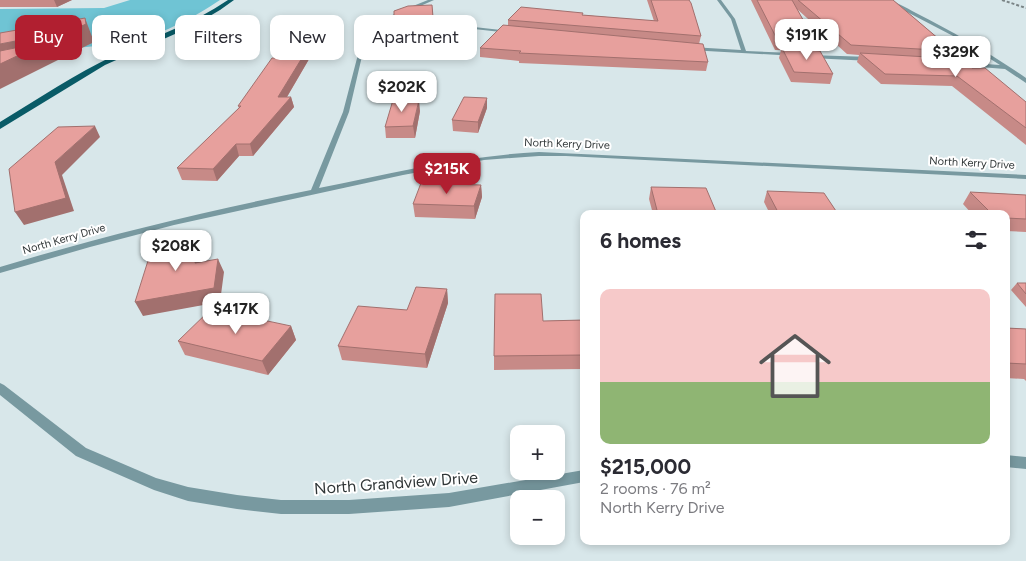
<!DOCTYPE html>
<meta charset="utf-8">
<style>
body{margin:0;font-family:Figtree,sans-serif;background:#f7f7f7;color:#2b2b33;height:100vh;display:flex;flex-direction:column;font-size:19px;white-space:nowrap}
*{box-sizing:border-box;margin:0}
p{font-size:16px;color:#7c7c81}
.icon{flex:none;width:28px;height:28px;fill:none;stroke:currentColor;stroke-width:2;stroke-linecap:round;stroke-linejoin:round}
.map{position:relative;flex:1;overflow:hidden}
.sheet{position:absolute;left:580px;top:210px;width:430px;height:335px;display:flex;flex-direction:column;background:#fff;border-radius:10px;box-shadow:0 2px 8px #0003}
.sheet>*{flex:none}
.guide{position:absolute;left:15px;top:15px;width:475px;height:45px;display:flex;gap:10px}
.controls{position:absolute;left:510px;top:425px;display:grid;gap:10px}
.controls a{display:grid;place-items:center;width:55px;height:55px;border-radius:10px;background:#fff;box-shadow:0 2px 8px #0003;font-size:25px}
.price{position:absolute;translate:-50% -42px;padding:0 11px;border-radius:10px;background:#fff;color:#222;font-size:16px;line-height:32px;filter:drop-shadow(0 1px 2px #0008)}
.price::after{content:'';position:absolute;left:50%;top:30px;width:15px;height:11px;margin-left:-8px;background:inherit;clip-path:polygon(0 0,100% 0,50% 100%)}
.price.current{background:#b11f30;color:#fff}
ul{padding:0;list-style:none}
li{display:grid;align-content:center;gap:10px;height:265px;padding:0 20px}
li+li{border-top:1px solid #e1e1e2}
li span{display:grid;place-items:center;height:155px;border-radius:10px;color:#555}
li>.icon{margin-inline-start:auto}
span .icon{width:90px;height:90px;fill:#fffc;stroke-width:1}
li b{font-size:21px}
h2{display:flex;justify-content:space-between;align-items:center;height:60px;padding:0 20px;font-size:21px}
.pill{padding:0 18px;border-radius:10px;background:#fff;box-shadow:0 2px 8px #0003;font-size:18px;line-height:45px}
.pill.current{background:#b11f30;color:#fff}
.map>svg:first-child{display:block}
.forest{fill:#6fc4d4}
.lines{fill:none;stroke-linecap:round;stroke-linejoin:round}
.minor{fill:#7899a0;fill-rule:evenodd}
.primary{fill:#095b67;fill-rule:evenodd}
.rail{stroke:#7a8486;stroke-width:2;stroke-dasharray:3 2;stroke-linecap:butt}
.wall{fill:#c78a87}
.shaded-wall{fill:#a2706e}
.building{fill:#e7a09d;stroke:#a2706e}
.labels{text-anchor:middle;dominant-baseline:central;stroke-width:4;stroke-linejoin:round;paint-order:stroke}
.far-street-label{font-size:11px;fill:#303637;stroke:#fff}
.near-street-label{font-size:16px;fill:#303637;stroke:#fff}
</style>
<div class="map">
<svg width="1026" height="561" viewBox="0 0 1026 561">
<rect width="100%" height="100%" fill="#d8e7ea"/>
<path class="forest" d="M130,0H220C198,15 163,34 137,40C93,49 45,49 0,51V9L104,8Z"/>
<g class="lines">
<path class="minor" d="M428,0H434L402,14L377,29L405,28L407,30L374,32L366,39L349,112L319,188C392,173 464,156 539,152L1026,175V179L566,156H539L484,160L403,175L174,225L90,247L0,273V267C102,236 206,211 311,190L343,112L362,39L378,23L398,12Z
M717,0H721L735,19L746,51L794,53L796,56L689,50L691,47L741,50L731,19Z
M884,0C895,0 906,8 916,13C954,32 991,54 1026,78V83L1005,69L954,65L953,64L956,62L1000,65L957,38Z
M465,26L510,31L512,32L510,33L465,28L420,29L418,28L420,27Z
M809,55L871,57L874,59L871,61L811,58L808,56Z
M0,383L4,385L86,448L156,478L188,487L237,495L281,500H349L449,493L584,470V482L449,507L349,514H281L237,509L188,501L154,490L76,456L0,395Z
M1006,455L1026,457V469L1006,467Z"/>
<path class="primary" d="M228,0H234L220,10L193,26L105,65L0,129V122C38,99 75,74 115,55C153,37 193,24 228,0Z"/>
<path class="rail" d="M1002,0L1026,8"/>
</g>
<path class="wall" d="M0,0H72L57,7H0Z
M647,0H689L701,36L699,44L708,62L706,71L519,63V61L480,57V48L508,26V20L583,15L654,21Z
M751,0H893L953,51L949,58L972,68L1026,102V145L952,86L881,84L857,62L859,55L847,54L797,9L816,43L814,50L833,74L830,84L791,82L779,58L781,50H775Z
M432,5L436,53L392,52L391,43L394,24V18Z
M324,22L326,30L287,97H291L294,107L253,156H239L217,181L182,180L177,168L239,108L238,106L275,58Z
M0,33L92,36L94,42L59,59L57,54L55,53L58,60Z
M487,108L478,133L453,131L452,120Z
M420,111L415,138H386L385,127Z
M481,185L482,197L475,219L415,217L413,204Z
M651,187L717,214H653L649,199Z
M767,191L838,214H770L764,202Z
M970,192L1026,195V232L1006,231V214H972L963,204Z
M1017,283H1026V307L1011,290Z
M447,289L448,303L427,368L342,360L338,346Z
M584,320V369L494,370V356L543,321Z
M291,326L296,340L268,375L185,355L178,341Z
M1006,328L1026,329V381L1024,379L1006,378Z"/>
<path class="shaded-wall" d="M54,0H72L57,7Z
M85,18L94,42L59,59L50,41Z
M324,22L326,30L281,107L278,97Z
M47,35L58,60L0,89V44Z
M291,97L294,107L253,156L250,144Z
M487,98V108L478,133V122Z
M419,100L420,111L415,138L413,126Z
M95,126L100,137L62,175L74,211L24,225L15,212L55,162Z
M236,144L239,156L217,181L213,169Z
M481,185L482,197L475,219L474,206Z
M200,241L205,254L201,276L195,263Z
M218,259L224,272L220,302L143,316L135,302Z
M447,289L448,303L427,368L425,354Z
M291,326L296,340L268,375L262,361Z"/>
<path class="building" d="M651,0H689L691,3L701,36L508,20L521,7L583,13L582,15L658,21Z
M757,0H792L816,43L778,41Z
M798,0H893L953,51L851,45Z
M432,5L433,17L394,18V11L408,6Z
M85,18L86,24L50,41L51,37L47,35L0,44V33Z
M320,19L324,22L278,97H291L250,144H236L213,169L177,168L241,106H238L272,58H275Z
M433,23L435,44L391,43L393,24Z
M503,25L703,44L708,62L519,53L521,51L480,48Z
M49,41L0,64V51Z
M782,48L820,51L833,74L794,72Z
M860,53L962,59L972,68H985L1026,102V128L957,76L885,74Z
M464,97L487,98L478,122L452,120Z
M393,100H419L413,126L385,127Z
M95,126L55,162L66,198L15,212L9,169L58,127Z
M421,183L481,185L474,206L413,204Z
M651,187L706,188L717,214H658Z
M767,191L824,193L838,214H779Z
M970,192L1026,195V219L1006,218V214H992Z
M200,241L195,263L218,259L214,288L135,302L152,248Z
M1017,283H1026V294Z
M416,287L447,289L425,354L338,346L358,306L407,310Z
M495,294H541L543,321L584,320V355L494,356Z
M211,309L291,326L262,361L178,341Z
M1006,328L1026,329V364L1006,363Z"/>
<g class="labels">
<g class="far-street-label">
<text transform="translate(567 144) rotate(2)">North Kerry Drive</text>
<text transform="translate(972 163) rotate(3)">North Kerry Drive</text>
<text transform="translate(64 239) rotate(-16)">North Kerry Drive</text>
</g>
<g class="near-street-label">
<text transform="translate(396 483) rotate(-4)">North Grandview Drive</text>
</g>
</g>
</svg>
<div class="controls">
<a>+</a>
<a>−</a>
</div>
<b class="price" style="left:807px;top:61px">$191K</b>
<b class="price" style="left:956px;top:78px">$329K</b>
<b class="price" style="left:402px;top:113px">$202K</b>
<b class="price current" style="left:447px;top:195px">$215K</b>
<b class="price" style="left:176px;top:272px">$208K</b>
<b class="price" style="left:236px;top:335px">$417K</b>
<div class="guide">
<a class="pill current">Buy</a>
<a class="pill">Rent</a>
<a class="pill">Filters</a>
<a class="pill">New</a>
<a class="pill">Apartment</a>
</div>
<section class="sheet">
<h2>6 homes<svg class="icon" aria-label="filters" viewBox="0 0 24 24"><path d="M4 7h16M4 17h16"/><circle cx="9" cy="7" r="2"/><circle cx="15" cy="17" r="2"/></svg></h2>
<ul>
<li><span style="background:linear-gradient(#f6c9c9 60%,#8fb573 0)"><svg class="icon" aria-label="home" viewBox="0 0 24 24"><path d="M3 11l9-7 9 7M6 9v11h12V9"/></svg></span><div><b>$215,000</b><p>2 rooms · 76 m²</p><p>North Kerry Drive</p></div></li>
</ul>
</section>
</div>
